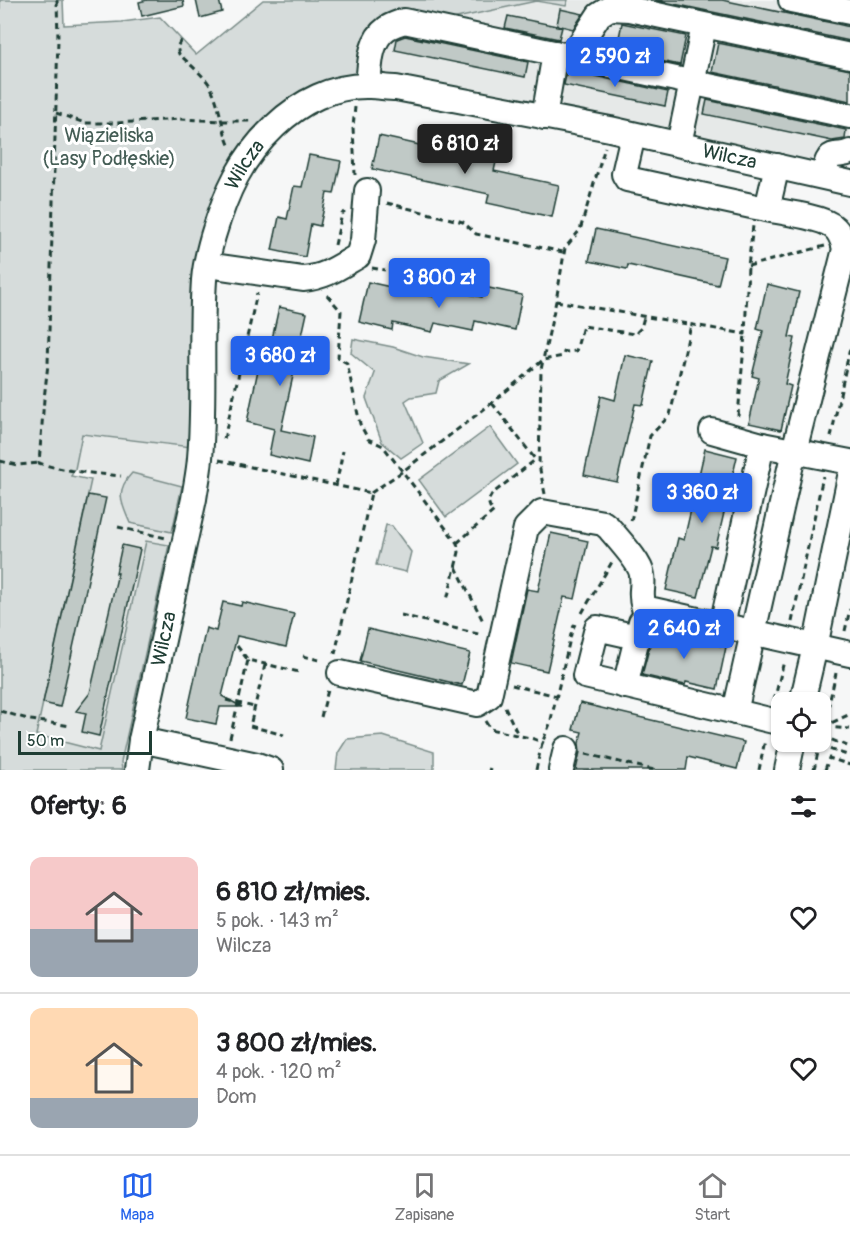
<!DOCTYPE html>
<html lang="pl">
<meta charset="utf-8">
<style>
body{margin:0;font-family:Pangolin,sans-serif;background:#f6f6f6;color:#202124;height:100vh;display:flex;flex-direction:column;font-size:22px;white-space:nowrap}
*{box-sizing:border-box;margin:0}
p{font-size:20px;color:#757577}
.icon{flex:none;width:33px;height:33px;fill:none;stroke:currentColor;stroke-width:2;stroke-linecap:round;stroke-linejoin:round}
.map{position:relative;height:770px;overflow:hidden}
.sheet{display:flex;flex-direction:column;background:#fff;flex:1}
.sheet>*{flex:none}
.buttons{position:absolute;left:771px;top:692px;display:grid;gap:12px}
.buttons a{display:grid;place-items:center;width:60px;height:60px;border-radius:12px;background:#fff;box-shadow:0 2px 4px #0004;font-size:30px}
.scale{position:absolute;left:18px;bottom:15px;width:134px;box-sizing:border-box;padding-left:6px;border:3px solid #1f3d34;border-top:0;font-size:16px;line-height:21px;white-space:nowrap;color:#1f3d34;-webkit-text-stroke:4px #fff;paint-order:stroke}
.price{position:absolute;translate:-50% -51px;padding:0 14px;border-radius:6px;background:#2563eb;color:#fff;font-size:20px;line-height:39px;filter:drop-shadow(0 2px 3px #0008)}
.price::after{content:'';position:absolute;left:50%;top:36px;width:18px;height:14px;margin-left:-9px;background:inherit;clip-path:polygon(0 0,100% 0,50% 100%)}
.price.active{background:#222;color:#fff}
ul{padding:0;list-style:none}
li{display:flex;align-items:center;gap:18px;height:150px;padding:0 30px}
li+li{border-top:2px solid #e0e0e0}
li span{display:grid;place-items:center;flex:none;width:168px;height:120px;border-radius:12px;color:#555}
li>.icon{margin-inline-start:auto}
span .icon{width:72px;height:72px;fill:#fffc;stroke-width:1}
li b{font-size:26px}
h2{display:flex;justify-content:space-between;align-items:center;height:72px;padding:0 30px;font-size:26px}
.dock{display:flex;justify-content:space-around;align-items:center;height:84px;border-top:2px solid #e0e0e0;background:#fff;font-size:16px;color:#757577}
.dock a{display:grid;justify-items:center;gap:3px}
.dock .active{color:#2563eb}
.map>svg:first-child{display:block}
.built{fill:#e6e9e8}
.green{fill:#d6dcdb;stroke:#7a8c88;stroke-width:1.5}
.building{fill:#c0c9c6;stroke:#1f3d34;stroke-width:1.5}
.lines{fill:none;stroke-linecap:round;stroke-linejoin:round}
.minor-casing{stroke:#1f3d34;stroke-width:28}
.path{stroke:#1f3d34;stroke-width:3;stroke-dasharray:6 4.5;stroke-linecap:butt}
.minor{stroke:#fff;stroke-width:24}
.labels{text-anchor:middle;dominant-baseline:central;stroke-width:6;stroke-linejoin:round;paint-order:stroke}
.park-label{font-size:20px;fill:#445d55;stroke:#fff}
.street-label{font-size:20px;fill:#1f3d34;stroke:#fff}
</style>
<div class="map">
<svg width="850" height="770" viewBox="0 0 850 770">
<rect width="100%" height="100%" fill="#f6f7f7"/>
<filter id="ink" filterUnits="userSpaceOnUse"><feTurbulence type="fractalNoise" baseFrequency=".0167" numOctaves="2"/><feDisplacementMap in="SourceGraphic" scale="12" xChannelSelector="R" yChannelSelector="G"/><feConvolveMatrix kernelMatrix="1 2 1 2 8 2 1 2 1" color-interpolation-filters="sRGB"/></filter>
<g filter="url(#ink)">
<path class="built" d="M568,0H850V160L831,168L364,76L371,40L452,19L536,1L566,6Z
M82,434L191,447L169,545L146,541L99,752L36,735L91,480L92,471L75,469Z"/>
<path class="green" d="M0,0H63L64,25L122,22L160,17L196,55L263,0H568L566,6L536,1L452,19L405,15L364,76L239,151L230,163L216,190L202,237L191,447L82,434L75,469L71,476L91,480L36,735L99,751L146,541L169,545L121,762L122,770H0Z
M353,339L393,347L423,357L469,364L439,381L436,393L411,397L405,401L423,443L401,458L382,442L366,398L375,373L351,353Z
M490,427L517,464L446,517L419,480Z
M132,473L182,486L172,532L130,523C121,503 115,491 132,473Z
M386,525L392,526L411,552L406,572L376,565Z
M383,736L434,752V770H336L338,753L347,739Z"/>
<path class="building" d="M147,0H183L184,6L142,16L139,2Z
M196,0H219L222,12L200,18Z
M655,0H722L837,24L850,27V41Z
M560,9L583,14L573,29L557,25Z
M508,16L562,27L559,39L505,28Z
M622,23L686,36L680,65L616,52Z
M405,36L528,62L525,77L395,50L397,39Z
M718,43L850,70V101L712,72Z
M567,70L668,92L665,106L564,85Z
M707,100L846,130L845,139L832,141L704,114Z
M379,136L496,162L494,171L559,185L552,217L487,203L489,194L372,169Z
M309,155L341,161L334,194L327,193L320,226L311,224L305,257L272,250L279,217L287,219L294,186L302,187Z
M596,229L725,257L718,285L628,265L627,269L589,261Z
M368,282L440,298L442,288L482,297L484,287L522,295L515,330L475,321L473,331L435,323L432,332L393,323L392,330L359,322Z
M767,284L799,292L789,337L795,338L785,384L791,386L781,430L749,423L759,378L752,376L763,331L757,329Z
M279,307L307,313L281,430L313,437L308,464L269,455L274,429L247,422L262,351L269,353Z
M625,355L653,361L643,405L635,404L617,482L584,475L601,396L615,400Z
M705,449L737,457L716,547L711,546L698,597L666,590L678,538L684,540Z
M88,495L106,498L60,707L43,703Z
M551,533L588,541L575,599L564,597L547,671L511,663L527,589L538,591Z
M122,545L140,549L99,736L82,732L86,713L76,711L90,693L118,573H116Z
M223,602L241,606L242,602L294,614L286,647L237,636L222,696L242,707H220L216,724L186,718L206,628L216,631Z
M368,629L470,653L462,685L360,661Z
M654,630L726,647L717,689L686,682L685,685L642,675Z
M580,703L744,742L737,769L688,757L686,770H576L580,752L579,743L582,732L573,730Z"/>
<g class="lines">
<g class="minor-casing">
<g id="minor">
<path d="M791,0L850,12"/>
<path d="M567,55L578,47L599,15L610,8L629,9L850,56"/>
<path d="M368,86C370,67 369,41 386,29C391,25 399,23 404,21L850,116"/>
<path d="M544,117L555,53"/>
<path d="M633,135L624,174L627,179L756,207L767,209L777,166"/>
<path d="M679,144L704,26"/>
<path d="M824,176C826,168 826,156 835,155C841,154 844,155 850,152"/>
<path d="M207,265L303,279C326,277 339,267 358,256L363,240L367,191"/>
<path d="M712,431L762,445L850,462"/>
<path d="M722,625L762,445"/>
<path d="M637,637L597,628L585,676L782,723"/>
<path d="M340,673L477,704L489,696L526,528L542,512L603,523L609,528C617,538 641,563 642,575C644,589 639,593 644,608L850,654"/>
<path d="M625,686L641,622"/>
<path d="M802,702L815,647L850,477"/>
<path d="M735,712L794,451L845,249C843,240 839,230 831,225C816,216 785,213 767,209"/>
<path d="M141,740L257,765L271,770"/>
<path id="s1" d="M137,770L141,740L194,499C196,485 199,472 200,458C205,399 200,339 204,280C205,266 209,250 213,236C226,192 241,158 275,126C300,102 333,85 369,86C378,86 387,88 396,88L610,129L850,183"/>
<path d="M561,770L566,749"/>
<path d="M787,770L793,741"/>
</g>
</g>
<path class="path" d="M57,0L58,39L48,364L44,399L39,463C66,472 93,473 121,476
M181,40L177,47L179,54C187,62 203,75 209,84C220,103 221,127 230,147
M355,107L353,127L355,175
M56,113L85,123H116L180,119L221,121H252
M387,203L463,222L476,234L563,252
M335,245L342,214L345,212
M748,266L825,246
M372,268L385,270
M327,295L341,311L338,358L347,363L360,424L368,439L383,446L457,543L459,552L447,600
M556,301L745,334L748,266L753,226
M492,403L535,459
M738,416L745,334
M831,437L850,348
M224,439L257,293
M219,460L371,493L335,654
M0,461L17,465L39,463
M336,485L343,451
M371,493L403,471L492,403L543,360L556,301L565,248L580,230L605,147
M545,494L539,465L541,370L543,360L563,356L564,352L576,351L583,326L635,334L641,328L644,317
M631,521L650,436L670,415L691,325
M118,527L166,538
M457,543L494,511L490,507L488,501L492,494L535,460
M456,567L484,623
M582,613L612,562
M401,615L482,635
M792,622L823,476
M845,631L850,609
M237,646L248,660L299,672
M303,656L323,661
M265,665L250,726L284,735
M512,685L557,696
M226,700L254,707
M774,701L784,661
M505,707L518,735
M0,711L31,720L71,726
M321,717L328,690
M485,721L490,729L534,739L544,743
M823,727L850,714
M825,727L850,729
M822,736L850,747
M230,738L248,660
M820,746L850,756
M586,754L654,770
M488,769L491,770
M536,770L542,743L550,724L572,630L575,624
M759,770L765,740
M814,770L836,673
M825,770L829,758L850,765"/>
<use href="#minor" class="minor"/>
</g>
</g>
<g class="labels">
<g class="park-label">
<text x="109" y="135">Wiązieliska<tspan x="109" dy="23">(Lasy Podłęskie)</tspan></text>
</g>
<g class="street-label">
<text stroke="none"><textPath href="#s1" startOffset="1142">Wilcza</textPath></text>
<text stroke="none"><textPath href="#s1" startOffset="620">Wilcza</textPath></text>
<text stroke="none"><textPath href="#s1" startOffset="134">Wilcza</textPath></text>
</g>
</g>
</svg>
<div class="buttons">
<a><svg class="icon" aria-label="locate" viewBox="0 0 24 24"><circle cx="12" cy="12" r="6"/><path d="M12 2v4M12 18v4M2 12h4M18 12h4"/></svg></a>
</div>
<div class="scale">50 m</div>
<b class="price" style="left:615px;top:88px">2 590 zł</b>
<b class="price active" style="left:465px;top:175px">6 810 zł</b>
<b class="price" style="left:439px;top:309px">3 800 zł</b>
<b class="price" style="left:280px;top:387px">3 680 zł</b>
<b class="price" style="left:702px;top:524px">3 360 zł</b>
<b class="price" style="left:684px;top:660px">2 640 zł</b>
</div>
<section class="sheet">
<h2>Oferty: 6<svg class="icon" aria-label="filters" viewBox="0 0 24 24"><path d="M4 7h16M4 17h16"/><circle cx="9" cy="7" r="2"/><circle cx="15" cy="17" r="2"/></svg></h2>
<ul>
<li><span style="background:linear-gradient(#f6c9c9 60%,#9aa5b1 0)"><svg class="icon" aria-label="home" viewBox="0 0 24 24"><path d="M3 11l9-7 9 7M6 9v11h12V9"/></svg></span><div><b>6 810 zł/mies.</b><p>5 pok. · 143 m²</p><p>Wilcza</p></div><svg class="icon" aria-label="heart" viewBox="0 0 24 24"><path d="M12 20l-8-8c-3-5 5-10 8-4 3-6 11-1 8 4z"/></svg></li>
<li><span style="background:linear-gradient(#ffd9b3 75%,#9aa5b1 0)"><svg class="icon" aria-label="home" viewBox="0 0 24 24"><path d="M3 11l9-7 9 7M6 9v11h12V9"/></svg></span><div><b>3 800 zł/mies.</b><p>4 pok. · 120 m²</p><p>Dom</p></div><svg class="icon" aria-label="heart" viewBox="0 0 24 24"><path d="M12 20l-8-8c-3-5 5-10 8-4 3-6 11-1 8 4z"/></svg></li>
</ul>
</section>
<nav class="dock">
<a class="active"><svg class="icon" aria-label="map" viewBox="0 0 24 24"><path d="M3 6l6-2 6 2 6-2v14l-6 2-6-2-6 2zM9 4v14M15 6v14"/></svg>Mapa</a>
<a><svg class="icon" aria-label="saved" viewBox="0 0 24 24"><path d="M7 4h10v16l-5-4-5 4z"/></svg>Zapisane</a>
<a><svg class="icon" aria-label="home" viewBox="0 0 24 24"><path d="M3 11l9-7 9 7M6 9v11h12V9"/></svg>Start</a>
</nav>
